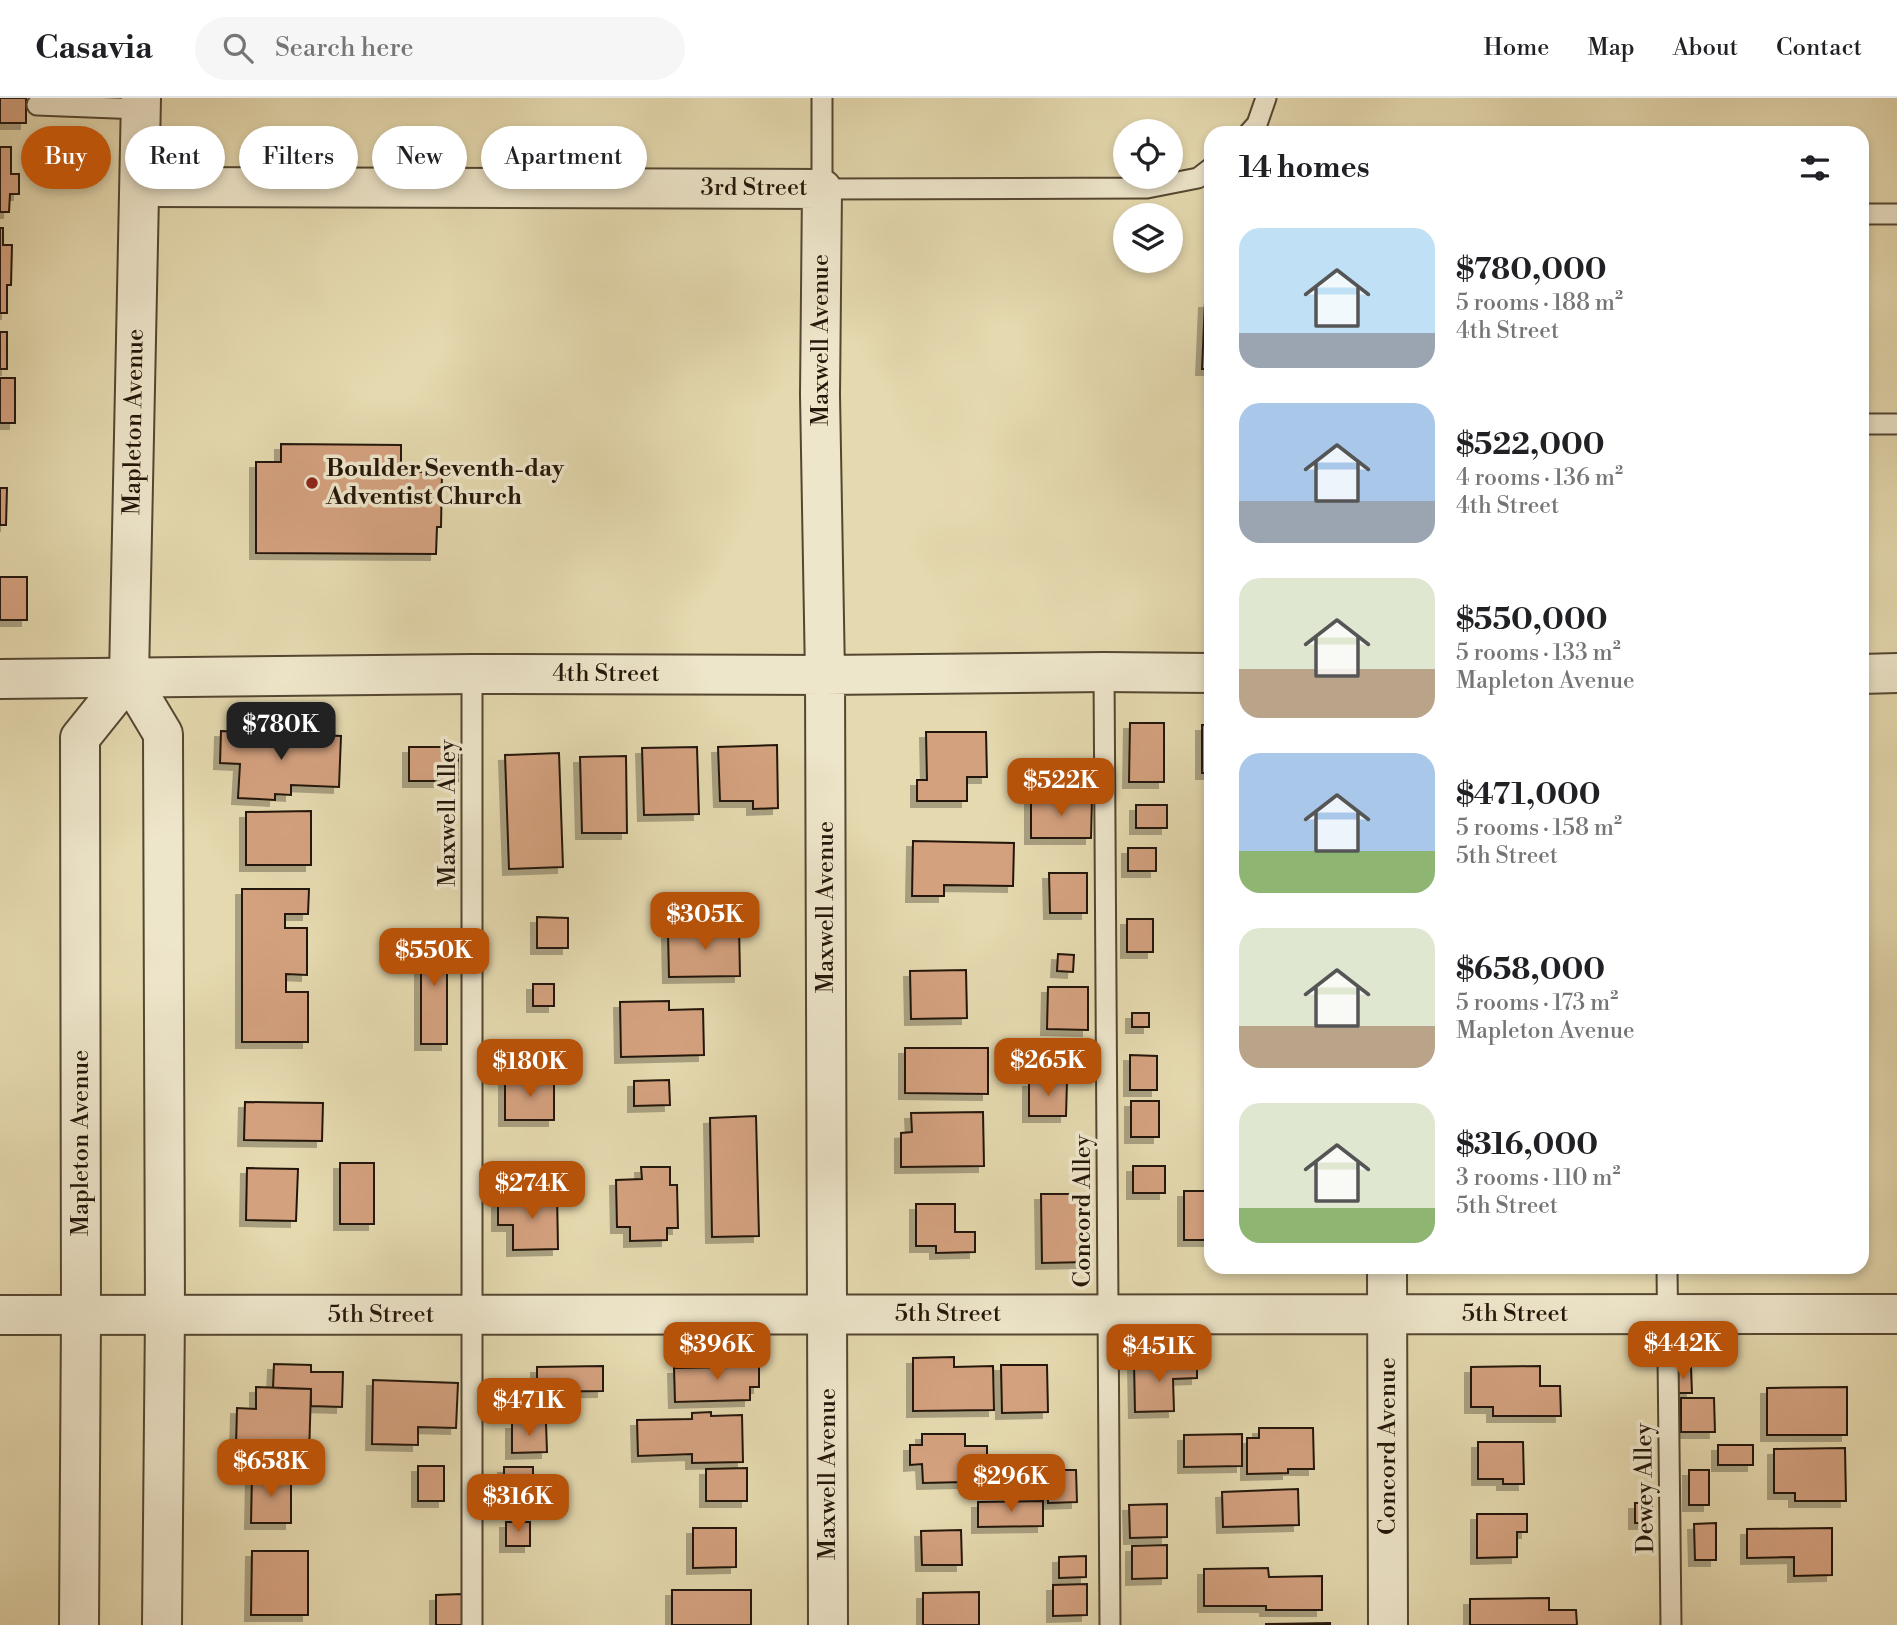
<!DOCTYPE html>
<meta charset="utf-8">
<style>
body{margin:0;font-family:"Libre Bodoni",serif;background:#f6f6f6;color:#202124;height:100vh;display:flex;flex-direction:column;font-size:26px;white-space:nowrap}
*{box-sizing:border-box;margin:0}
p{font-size:23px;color:#757577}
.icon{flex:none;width:38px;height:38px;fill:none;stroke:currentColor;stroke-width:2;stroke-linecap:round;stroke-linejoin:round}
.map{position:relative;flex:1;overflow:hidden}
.side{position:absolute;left:1204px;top:28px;width:665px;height:1148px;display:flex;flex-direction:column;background:#fff;border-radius:21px;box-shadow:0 4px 10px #0003}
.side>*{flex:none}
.banner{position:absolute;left:21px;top:28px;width:665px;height:63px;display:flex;gap:14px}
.buttons{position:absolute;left:1113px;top:21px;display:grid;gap:14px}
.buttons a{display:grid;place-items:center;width:70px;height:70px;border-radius:50%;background:#fff;box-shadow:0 4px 10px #0003;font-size:35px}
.price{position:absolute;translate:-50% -60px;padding:0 16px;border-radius:14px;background:#b45309;color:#fff;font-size:23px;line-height:46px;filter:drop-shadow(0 2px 4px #0008)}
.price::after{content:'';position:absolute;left:50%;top:42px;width:21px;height:16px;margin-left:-10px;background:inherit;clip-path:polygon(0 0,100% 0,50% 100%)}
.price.on{background:#222;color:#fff}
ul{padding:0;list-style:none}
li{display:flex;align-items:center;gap:21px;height:175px;padding:0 35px}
li span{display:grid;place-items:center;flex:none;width:196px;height:140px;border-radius:21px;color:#555}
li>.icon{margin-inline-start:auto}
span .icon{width:84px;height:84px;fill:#fffc;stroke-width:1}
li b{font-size:30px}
h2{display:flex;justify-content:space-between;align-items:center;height:84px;padding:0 35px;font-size:30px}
.tag{padding:0 24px;border-radius:32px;background:#fff;box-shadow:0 4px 10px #0003;font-size:24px;line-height:63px}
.tag.on{background:#b45309;color:#fff}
header{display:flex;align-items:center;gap:42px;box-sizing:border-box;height:98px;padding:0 35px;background:#fff;border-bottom:2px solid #e0e0e0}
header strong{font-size:33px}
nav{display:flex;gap:38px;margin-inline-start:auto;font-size:24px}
.search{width:490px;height:63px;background:#f6f6f6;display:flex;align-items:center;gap:18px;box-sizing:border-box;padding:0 24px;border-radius:38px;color:#757577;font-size:26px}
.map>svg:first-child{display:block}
.building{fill:#d4a17f;stroke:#241609;stroke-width:2;filter:url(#shadow)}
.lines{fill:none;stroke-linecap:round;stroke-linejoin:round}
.service-casing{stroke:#544732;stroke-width:23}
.minor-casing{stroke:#544732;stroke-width:42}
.tertiary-casing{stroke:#544732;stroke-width:42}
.service{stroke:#eee6cb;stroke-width:19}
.minor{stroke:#eee6cb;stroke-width:38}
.tertiary{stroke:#eee6cb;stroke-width:38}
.poi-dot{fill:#8f2418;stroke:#eee6cb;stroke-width:2.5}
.labels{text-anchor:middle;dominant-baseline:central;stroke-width:7;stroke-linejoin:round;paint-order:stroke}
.street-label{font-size:24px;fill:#241609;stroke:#eee6cb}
.poi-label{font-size:24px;font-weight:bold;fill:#241609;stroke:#eee6cb;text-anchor:start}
</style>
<header>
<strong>Casavia</strong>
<div class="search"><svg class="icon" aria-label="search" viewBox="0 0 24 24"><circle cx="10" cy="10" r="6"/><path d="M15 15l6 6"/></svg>Search here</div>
<nav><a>Home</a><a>Map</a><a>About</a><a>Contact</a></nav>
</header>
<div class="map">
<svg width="1897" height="1527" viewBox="0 0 1897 1527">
<defs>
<filter id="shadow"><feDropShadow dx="-6" dy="6" stdDeviation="0" flood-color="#0004"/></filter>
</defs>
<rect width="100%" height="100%" fill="#e5d9af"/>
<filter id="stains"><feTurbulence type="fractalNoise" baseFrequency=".00286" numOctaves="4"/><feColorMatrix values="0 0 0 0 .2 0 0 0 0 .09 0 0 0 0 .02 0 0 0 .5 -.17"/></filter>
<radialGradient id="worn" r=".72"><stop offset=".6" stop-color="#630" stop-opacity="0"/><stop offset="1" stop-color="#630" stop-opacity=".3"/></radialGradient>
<path class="building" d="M0,0H26V25H0Z
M0,49H11V76H19V96H10L9,114H0Z
M0,130H3V147H12L11,187H7V215H0Z
M1205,204H1211V271H1202Z
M0,234H7V271H0Z
M0,280H15V325H0Z
M281,346L401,347V374H442L441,429H437L436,456L256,455V364H281Z
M0,390H7L6,427H0Z
M0,479H27V522H0Z
M1130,625H1164V684H1129Z
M1202,627H1211V675H1202Z
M221,633L341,638L339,689L291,687V697L275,696V702L238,700L240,666L220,665Z
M926,634H986L987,679H967V703H917V682H927Z
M777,647L778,710L753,711V703H720L718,649Z
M409,649H458V683H409Z
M697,649L699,716L644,717L642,650Z
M559,655L563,769L509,771L505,657Z
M626,658L627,735H582L580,659Z
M1031,700L1092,701L1091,740H1031Z
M1136,707H1167V730H1136Z
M311,713V767H246V714Z
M913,743L1014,745L1013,788L944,787V798H912Z
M1128,750H1156V773H1128Z
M1049,775H1087V815H1050Z
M242,791H309L308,816H285V830H307V877L286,876V894H308V944H242Z
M537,819L568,820V850H537Z
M1127,821H1153V854H1127Z
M739,827L740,878L669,879L668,835H685V829Z
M421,834L447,835V946H421Z
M1058,856L1074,857L1073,874L1057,873Z
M966,872L967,920L911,921L910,873Z
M533,886H554V908H533Z
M1048,889H1088V932L1047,931Z
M669,903V912L703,911L704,957L621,959L620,904Z
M1132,915H1149V929H1132Z
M905,950H988V996L905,995Z
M1130,957L1157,958V992H1130Z
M505,981H554V1022H505Z
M669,982L670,1007L634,1008V983Z
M1029,983H1067L1066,1018H1029Z
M1131,1003H1159V1039H1131Z
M245,1004L323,1005L322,1043L244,1042Z
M983,1014L984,1068L901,1069V1035L912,1034L911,1015Z
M756,1018L759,1138L712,1139L710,1020Z
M340,1065H374V1126H340Z
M1133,1068H1165V1095H1133Z
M641,1069H670V1087H677L678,1130H667V1142L630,1143V1129H617L616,1082L642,1081Z
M247,1070L298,1071L296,1123L246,1122Z
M1184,1093H1211V1142H1184Z
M557,1094L558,1151L513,1152V1127H498V1102L525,1101V1095Z
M1041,1096H1089V1164L1042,1165Z
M916,1106H955V1134H975V1154L936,1155V1148H916Z
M749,1259V1266H759V1289H750V1302L675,1304L674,1270L731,1269V1260Z
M954,1259V1269L993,1268L994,1312L913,1313V1260Z
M1197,1263V1280L1173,1281L1174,1313L1135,1314L1134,1264Z
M274,1266L311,1267V1274H343L342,1309L311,1308V1291L273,1290Z
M1001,1267H1047L1048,1314L1002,1315Z
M603,1268V1293L537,1294V1269Z
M1540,1268V1288H1560L1561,1318H1493V1309H1471V1269Z
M1675,1270H1691L1692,1295H1675Z
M373,1282L458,1285L456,1330L418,1329V1347L372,1346Z
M256,1289L311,1291L309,1358L261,1357V1349L236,1348L237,1310L256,1311Z
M1847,1289V1337H1767V1290Z
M1681,1300H1714L1715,1334H1681Z
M711,1314V1318L742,1317L743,1364L692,1365V1356L638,1358L637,1322L692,1321V1315Z
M512,1325H546L547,1354L512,1355Z
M1259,1330H1313L1314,1371H1288V1375L1247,1376V1340H1259Z
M922,1336H965V1348H987V1372H965V1384L923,1385L922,1366L910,1367V1347H922Z
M1242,1336V1368L1184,1369V1337Z
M1478,1344H1523L1524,1386H1503V1381H1478Z
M1718,1347H1753V1367H1718Z
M1845,1350L1846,1403H1795V1395H1774V1351Z
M418,1368H444V1403H418Z
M504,1369H533V1403H504Z
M747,1370V1403H706V1371Z
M1048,1372H1076L1077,1404L1048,1405Z
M1689,1372H1709V1407H1689Z
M252,1377L291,1378V1425H251Z
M1298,1391L1299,1427L1223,1429L1222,1394Z
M1043,1403V1428L978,1429V1404Z
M1635,1405H1652V1425H1635Z
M1167,1406V1439L1130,1440L1129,1407Z
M1477,1416H1527V1434H1517V1459L1477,1460Z
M506,1424H530V1448H506Z
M1716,1425V1462H1695L1694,1426Z
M693,1430H736V1469L693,1470Z
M1832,1430V1477L1794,1478V1459L1747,1460V1431Z
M961,1432L962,1467H922L921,1433Z
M1167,1447V1480L1132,1481V1448Z
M252,1453H308V1517H251Z
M1086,1458V1479L1059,1480V1459Z
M1268,1470L1269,1479L1322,1478V1512H1266V1508H1204V1471Z
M1087,1486V1517L1053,1518V1487Z
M672,1492H751V1527H672Z
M979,1494V1527H923V1495Z
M462,1496V1527H436V1497Z
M1549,1500V1512H1576L1577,1527H1470V1501Z
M1330,1525V1527H1266V1526Z"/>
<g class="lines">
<g class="service-casing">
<path id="service" d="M822,0V91L1147,90L1198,80L1211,70
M37,7L141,11
M1249,35L1257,26L1266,0
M1862,116H1897
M1862,326H1897
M1104,574L1110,1527
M472,576V1527
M1667,1169L1671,1527"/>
</g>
<g class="minor-casing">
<path id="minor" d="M140,89L822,91L820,297L825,577L828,1527
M1862,576L1897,575
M0,581L472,576L825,577L1104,574L1211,575
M1387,1169L1388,1527
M0,1217L1897,1216"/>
</g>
<g class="tertiary-casing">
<path id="tertiary" d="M141,0L129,579L163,636L165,1217L162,1527
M79,1527L81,1217L80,640L129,579"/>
</g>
<use href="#service" class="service"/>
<use href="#minor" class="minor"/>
<use href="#tertiary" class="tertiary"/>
</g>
<circle class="poi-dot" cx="312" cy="385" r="7"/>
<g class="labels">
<g class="street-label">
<text x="754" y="90">3rd Street</text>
<text transform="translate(821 242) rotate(-90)">Maxwell Avenue</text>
<text transform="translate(134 324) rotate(-89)">Mapleton Avenue</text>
<text x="606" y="576">4th Street</text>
<text transform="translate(448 715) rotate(-90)">Maxwell Alley</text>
<text transform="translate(826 809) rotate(-90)">Maxwell Avenue</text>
<text transform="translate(81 1045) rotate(-90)">Mapleton Avenue</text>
<text transform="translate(1083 1113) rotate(-90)">Concord Alley</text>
<text x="948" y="1216">5th Street</text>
<text x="1515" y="1216">5th Street</text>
<text x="381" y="1217">5th Street</text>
<text transform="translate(1388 1348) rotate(-90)">Concord Avenue</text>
<text transform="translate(828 1376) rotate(-90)">Maxwell Avenue</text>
<text transform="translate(1645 1390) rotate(-91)">Dewey Alley</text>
</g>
<g class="poi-label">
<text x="326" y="371">Boulder Seventh-day<tspan x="326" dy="28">Adventist Church</tspan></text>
</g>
</g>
<rect width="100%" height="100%" filter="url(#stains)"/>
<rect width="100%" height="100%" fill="url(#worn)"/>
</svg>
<div class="buttons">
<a><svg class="icon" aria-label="locate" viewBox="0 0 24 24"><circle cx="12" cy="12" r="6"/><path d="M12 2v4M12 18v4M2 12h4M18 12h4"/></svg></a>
<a><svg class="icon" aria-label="layers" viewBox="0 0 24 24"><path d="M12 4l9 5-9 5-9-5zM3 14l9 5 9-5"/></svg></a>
</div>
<b class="price on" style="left:281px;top:664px">$780K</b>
<b class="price" style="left:1061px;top:720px">$522K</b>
<b class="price" style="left:705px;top:854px">$305K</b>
<b class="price" style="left:434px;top:890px">$550K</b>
<b class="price" style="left:1048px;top:1000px">$265K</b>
<b class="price" style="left:530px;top:1001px">$180K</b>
<b class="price" style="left:532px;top:1123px">$274K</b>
<b class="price" style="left:1683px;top:1283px">$442K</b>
<b class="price" style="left:717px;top:1284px">$396K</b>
<b class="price" style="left:1159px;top:1286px">$451K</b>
<b class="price" style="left:529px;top:1340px">$471K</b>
<b class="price" style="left:271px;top:1401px">$658K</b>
<b class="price" style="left:1011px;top:1416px">$296K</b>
<b class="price" style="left:518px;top:1436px">$316K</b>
<div class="banner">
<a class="tag on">Buy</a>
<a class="tag">Rent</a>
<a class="tag">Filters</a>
<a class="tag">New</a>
<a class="tag">Apartment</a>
</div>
<section class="side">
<h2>14 homes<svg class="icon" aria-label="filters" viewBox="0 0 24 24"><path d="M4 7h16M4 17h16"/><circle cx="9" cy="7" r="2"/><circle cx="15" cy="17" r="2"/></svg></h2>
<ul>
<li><span style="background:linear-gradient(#bfe0f5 75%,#9aa5b1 0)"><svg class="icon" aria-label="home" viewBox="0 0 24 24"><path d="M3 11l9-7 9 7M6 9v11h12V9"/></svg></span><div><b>$780,000</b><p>5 rooms · 188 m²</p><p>4th Street</p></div></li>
<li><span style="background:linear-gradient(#a9c7e8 70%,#9aa5b1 0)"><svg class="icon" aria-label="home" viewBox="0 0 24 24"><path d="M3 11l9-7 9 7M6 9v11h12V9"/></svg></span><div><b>$522,000</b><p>4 rooms · 136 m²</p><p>4th Street</p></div></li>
<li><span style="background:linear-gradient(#dfe7d0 65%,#b9a48a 0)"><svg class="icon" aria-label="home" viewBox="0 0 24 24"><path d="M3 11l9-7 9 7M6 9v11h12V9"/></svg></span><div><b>$550,000</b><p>5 rooms · 133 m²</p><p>Mapleton Avenue</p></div></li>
<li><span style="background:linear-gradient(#a9c7e8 70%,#8fb573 0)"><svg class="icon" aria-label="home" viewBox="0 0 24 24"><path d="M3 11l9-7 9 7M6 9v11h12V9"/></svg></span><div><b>$471,000</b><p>5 rooms · 158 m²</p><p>5th Street</p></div></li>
<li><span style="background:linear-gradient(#dfe7d0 70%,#b9a48a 0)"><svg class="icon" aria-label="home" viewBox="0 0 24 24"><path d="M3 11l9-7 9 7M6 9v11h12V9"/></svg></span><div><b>$658,000</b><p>5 rooms · 173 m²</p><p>Mapleton Avenue</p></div></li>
<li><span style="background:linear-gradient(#dfe7d0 75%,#8fb573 0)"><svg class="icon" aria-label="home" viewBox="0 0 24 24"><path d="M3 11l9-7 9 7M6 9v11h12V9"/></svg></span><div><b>$316,000</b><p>3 rooms · 110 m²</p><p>5th Street</p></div></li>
</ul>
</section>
</div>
